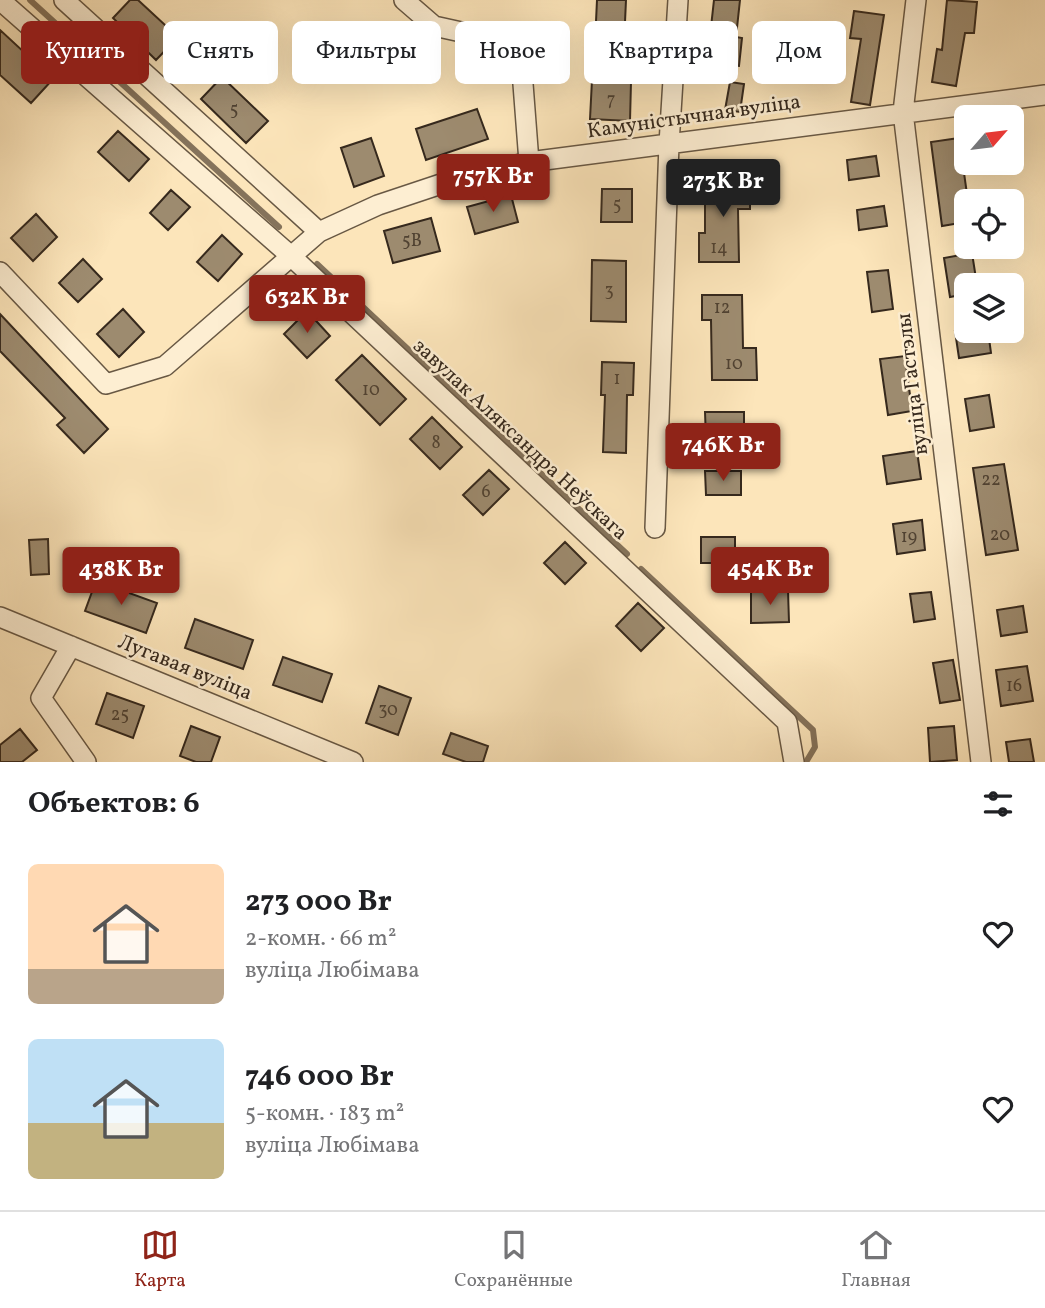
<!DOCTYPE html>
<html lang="ru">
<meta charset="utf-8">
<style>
body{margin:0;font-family:Vollkorn,serif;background:#f6f6f6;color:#202124;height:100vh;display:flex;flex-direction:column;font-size:26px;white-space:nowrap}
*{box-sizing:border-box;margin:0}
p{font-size:23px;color:#757577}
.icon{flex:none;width:38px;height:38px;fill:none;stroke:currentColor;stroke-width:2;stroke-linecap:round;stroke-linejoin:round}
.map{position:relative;height:762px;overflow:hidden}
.details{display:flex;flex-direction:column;background:#fff;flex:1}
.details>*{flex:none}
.hud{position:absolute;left:21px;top:21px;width:1004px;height:63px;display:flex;gap:14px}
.needle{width:46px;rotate:62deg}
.fabs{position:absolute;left:954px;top:105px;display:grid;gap:14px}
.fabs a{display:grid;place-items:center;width:70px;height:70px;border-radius:10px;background:#fff;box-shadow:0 7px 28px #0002;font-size:35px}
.price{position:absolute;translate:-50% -60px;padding:0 16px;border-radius:7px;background:#8f2418;color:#fff;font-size:23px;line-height:46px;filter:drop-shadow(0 2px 4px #0008)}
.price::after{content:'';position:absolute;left:50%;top:42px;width:21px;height:16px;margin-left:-10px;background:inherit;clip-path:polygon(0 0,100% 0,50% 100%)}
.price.current{background:#222;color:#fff}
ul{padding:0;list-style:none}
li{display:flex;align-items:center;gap:21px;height:175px;padding:0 28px}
li span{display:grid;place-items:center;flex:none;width:196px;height:140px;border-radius:10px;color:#555}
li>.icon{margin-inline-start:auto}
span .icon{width:84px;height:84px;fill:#fffc;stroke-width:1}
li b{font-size:30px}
h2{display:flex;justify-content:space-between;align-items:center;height:84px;padding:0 28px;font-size:30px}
.chip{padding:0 24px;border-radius:10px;background:#fff;box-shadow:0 7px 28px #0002;font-size:24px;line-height:63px}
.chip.current{background:#8f2418;color:#fff}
.tabs{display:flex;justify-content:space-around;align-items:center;height:98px;border-top:2px solid #e0e0e0;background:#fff;font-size:19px;color:#757577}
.tabs a{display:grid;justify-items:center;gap:4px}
.tabs .current{color:#8f2418}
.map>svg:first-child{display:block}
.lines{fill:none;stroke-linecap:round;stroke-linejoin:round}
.stream{stroke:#85735b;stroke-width:6}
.building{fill:#9d8b6f;stroke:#36291d;stroke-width:2}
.minor-casing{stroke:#685844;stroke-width:22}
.minor{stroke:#fdeed2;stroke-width:19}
.labels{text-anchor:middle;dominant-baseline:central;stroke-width:5;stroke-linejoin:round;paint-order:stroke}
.number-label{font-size:18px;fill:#504232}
.street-label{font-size:21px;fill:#36291d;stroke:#fdeed2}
</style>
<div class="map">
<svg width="1045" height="762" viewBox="0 0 1045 762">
<rect width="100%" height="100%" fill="#fce5ba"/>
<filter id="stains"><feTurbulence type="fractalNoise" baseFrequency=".00286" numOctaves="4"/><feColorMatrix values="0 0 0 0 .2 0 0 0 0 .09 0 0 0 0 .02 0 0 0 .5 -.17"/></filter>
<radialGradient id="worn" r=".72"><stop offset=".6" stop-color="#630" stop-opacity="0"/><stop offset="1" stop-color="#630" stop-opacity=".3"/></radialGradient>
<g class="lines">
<path class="stream" d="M30,0L279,227
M317,264L627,554
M641,569L813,730L815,747L806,762"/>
</g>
<path class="building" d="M130,0H138L178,37L156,60L113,18Z
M597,0H626L624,44L595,43Z
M714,0H740L736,37L742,38L739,66L707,63Z
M947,0L977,2L974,33H965L956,86L932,82L937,49L942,50Z
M854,11L884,15L870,105L851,102L861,39L850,38Z
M0,30L53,79L31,103L0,75Z
M222,77L268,121L246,143L201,99Z
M592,80L631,82L630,121L590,119Z
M730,82L744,84L740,112L725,110Z
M477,109L488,139L426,160L416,129Z
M118,131L149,159L129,181L98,152Z
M966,137V165L963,166L968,201H966V222L942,226L931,142Z
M371,138L384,176L354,187L341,148Z
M876,156L879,176L849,180L847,160Z
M750,178V209H738L739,262H699V233H705V179Z
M602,189H632V222H601Z
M171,190L190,207L168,230L150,213Z
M511,195L518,222L475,234L467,207Z
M884,206L887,226L859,230L857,210Z
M36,214L57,237L33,261L11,238Z
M431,218L440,251L393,263L384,231Z
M222,235L242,254L218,281L197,262Z
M972,253L977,285H966V294L950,297L944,258Z
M83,259L102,279L78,302L59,283Z
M592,260L626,261V322L591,321Z
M888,270L893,309L872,312L867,272Z
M702,295H742L743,348H756L757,380H712L711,320H702Z
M123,309L144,332L119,357L97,334Z
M307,311L330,336L307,358L284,334Z
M0,314L108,429L84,453L57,425L65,418L0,351Z
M955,331H988L991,353L959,358Z
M362,355L406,399L380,425L336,380Z
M905,356L912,411L888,415L880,359Z
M602,362L634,363L633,395H627L626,453L603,452L605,395H601Z
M989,395L994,427L970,431L965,399Z
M705,412H744V439H706Z
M432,417L462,447L440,469L410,439Z
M917,451L921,479L887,484L883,456Z
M1004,464L1018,550L986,555L973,468Z
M489,470L509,489L483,515L463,495Z
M705,471H741V495H706Z
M922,520L925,550L897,554L893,524Z
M701,537H735V563H701Z
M48,539L49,574L31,575L29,540Z
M565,542L586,563L565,584L544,563Z
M96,581L157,603L146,633L85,611Z
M788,590L789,622L751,623V591Z
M931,592L935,619L914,622L910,594Z
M638,603L664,628L641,651L616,626Z
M1023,606L1027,632L1001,636L997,610Z
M195,619L253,640L243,669L185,648Z
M283,657L332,674L322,702L273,685Z
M953,660L960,700L940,703L933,663Z
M1027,666L1033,701L1001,706L996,670Z
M379,686L411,698L398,735L366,723Z
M107,693L144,706L133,738L96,724Z
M191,726L220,737L211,762H196L180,756Z
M954,726L957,760L930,762L928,728Z
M20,729L37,750L22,762H0V745Z
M451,733L488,746L483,762H466L443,754Z
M1030,739L1034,762H1009L1006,742Z"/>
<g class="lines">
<g class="minor-casing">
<path id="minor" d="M0,0L292,257L787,722L794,762
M64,0L319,232
M404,0L434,26L520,45L529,162
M916,0L903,112L981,762
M0,272L106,384L165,366L319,232L378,205L453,180L529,162L1045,95
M655,528L669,144L678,0
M0,617L353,762
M71,646L41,698L86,762"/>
</g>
<use href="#minor" class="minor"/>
</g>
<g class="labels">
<g class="number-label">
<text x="611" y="100">7</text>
<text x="234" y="110">5</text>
<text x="617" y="205">5</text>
<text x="412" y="241">5В</text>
<text x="719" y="248">14</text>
<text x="609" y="291">3</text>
<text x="722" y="308">12</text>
<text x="734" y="364">10</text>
<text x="617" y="379">1</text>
<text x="371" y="390">10</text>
<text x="436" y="443">8</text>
<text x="991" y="480">22</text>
<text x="486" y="492">6</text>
<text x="1000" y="535">20</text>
<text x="909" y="537">19</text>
<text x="1014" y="686">16</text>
<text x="388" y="710">30</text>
<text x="120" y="715">25</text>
</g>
<g class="street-label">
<text transform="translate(694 117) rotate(-8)">Камуністычная вуліца</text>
<text transform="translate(913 384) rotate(-97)">вуліца Гастэлы</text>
<text transform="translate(520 440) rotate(43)">завулак Аляксандра Неўскага</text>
<text transform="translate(185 668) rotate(22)">Лугавая вуліца</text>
</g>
</g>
<rect width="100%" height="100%" filter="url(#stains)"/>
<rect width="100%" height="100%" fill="url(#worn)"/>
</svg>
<div class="fabs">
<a><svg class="needle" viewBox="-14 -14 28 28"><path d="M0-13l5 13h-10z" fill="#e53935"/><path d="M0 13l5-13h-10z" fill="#757577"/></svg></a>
<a><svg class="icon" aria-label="locate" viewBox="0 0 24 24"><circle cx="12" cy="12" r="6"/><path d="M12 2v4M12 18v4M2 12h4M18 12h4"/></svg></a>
<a><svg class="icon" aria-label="layers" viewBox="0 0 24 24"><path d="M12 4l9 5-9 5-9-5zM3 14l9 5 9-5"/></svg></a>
</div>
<b class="price" style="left:493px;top:214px">757K Br</b>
<b class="price current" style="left:723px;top:219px">273K Br</b>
<b class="price" style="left:307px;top:335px">632K Br</b>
<b class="price" style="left:723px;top:483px">746K Br</b>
<b class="price" style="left:121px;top:607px">438K Br</b>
<b class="price" style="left:770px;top:607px">454K Br</b>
<div class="hud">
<a class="chip current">Купить</a>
<a class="chip">Снять</a>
<a class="chip">Фильтры</a>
<a class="chip">Новое</a>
<a class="chip">Квартира</a>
<a class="chip">Дом</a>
</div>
</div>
<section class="details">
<h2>Объектов: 6<svg class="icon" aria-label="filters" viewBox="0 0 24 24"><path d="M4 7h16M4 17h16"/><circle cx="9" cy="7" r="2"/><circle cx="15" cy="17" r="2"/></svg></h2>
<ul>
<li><span style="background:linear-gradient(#ffd9b3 75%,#b9a48a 0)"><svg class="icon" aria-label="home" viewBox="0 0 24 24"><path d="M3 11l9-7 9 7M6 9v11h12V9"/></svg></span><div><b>273 000 Br</b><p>2-комн. · 66 m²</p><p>вуліца Любімава</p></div><svg class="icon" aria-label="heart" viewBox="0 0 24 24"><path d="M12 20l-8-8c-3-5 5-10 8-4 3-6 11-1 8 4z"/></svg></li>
<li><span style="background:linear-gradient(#bfe0f5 60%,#c2b280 0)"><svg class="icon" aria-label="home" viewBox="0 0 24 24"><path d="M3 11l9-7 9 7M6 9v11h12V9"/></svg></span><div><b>746 000 Br</b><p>5-комн. · 183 m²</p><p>вуліца Любімава</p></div><svg class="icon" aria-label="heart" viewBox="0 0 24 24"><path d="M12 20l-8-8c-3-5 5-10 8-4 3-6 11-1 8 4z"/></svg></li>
</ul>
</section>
<nav class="tabs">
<a class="current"><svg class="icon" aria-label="map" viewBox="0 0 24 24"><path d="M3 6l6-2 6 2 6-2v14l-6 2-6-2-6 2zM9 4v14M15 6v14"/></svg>Карта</a>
<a><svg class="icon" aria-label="saved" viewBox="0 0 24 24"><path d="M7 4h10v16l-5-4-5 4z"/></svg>Сохранённые</a>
<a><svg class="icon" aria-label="home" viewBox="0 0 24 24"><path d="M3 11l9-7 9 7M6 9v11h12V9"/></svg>Главная</a>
</nav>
